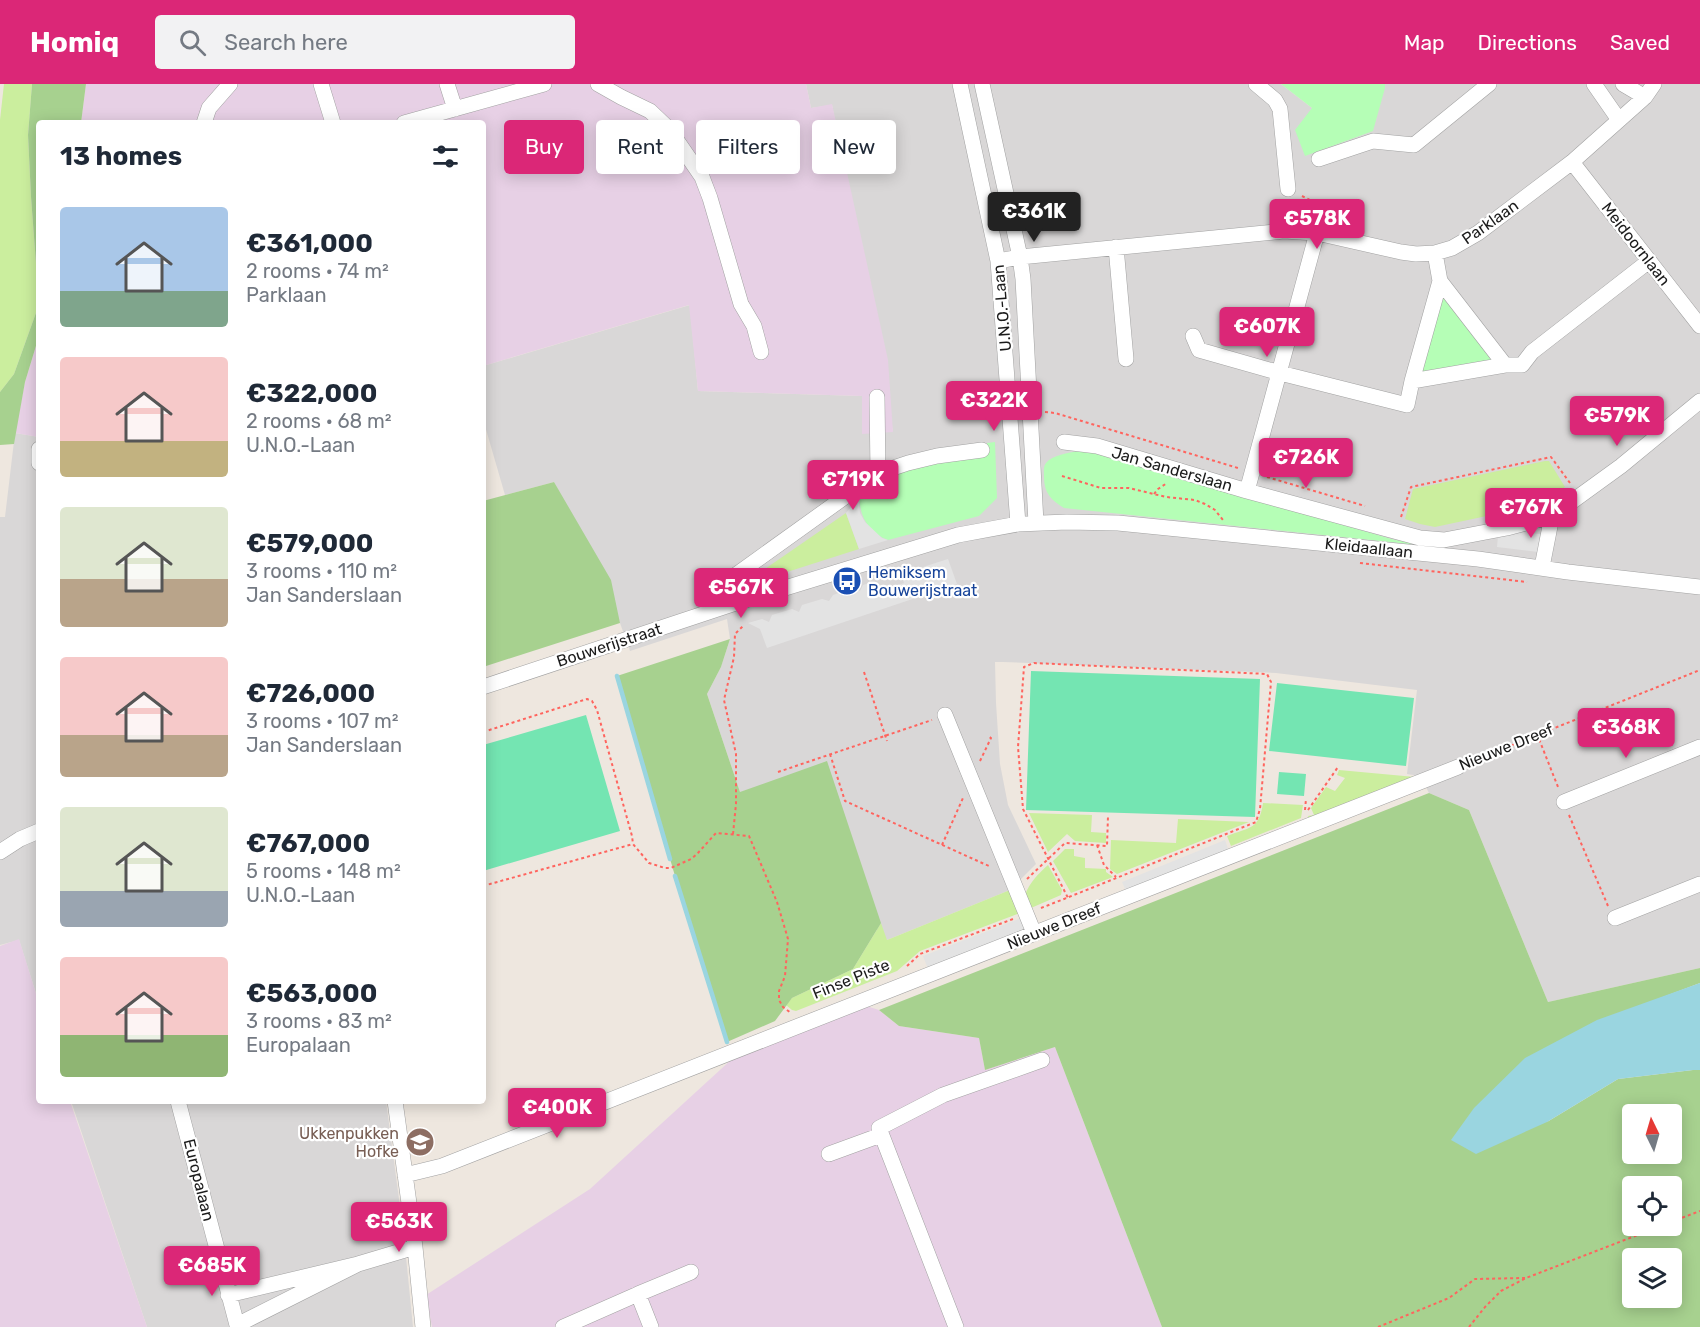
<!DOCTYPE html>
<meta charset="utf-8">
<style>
body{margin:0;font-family:Rubik,sans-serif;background:#f2f2f3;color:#1f2937;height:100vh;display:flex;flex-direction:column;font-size:22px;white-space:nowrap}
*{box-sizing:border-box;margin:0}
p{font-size:20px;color:#747a83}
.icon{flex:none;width:33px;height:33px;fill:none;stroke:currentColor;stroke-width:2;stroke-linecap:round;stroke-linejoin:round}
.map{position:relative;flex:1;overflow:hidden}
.details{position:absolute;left:36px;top:36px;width:450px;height:984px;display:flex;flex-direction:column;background:#fff;border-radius:6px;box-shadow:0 3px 15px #0003}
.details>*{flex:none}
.hud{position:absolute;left:504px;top:36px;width:570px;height:54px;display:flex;gap:12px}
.needle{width:39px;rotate:355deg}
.tools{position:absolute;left:1622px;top:1020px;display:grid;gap:12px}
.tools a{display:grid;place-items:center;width:60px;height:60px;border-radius:6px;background:#fff;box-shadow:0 3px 15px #0003;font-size:30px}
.price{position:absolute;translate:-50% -51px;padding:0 14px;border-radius:6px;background:#db2777;color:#fff;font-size:20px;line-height:39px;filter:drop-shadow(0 2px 3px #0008)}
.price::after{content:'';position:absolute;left:50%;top:36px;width:18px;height:14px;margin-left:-9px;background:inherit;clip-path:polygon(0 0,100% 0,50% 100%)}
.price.current{background:#222;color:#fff}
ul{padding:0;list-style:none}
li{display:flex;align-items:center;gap:18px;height:150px;padding:0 24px}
li span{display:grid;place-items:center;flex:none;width:168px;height:120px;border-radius:6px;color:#555}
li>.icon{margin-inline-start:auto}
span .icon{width:72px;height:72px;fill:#fffc;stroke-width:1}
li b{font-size:26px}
h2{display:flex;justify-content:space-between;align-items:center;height:72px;padding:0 24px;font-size:26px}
.pill{padding:0 21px;border-radius:6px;background:#fff;box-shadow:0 3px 15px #0003;font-size:21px;line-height:54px}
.pill.current{background:#db2777;color:#fff}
header{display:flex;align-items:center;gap:36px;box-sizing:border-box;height:84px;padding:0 30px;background:#db2777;color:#fff}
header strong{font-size:28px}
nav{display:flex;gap:33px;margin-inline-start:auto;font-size:21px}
.search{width:420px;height:54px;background:#f2f2f3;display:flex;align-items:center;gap:15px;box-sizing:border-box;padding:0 21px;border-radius:6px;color:#747a83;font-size:22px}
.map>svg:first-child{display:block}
.residential{fill:#d9d7d7}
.industrial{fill:#e7d0e5}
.grass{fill:#cbee9e}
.forest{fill:#a7d18f;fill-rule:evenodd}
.park{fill:#b5feb6}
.pitch{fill:#74e5b2}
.parking{fill:#e3e3e3}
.water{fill:#9ad5e0}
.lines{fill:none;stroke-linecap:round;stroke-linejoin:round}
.stream{stroke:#9ad5e0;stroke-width:4.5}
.minor-casing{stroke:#a2a2a2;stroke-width:16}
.path{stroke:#ff645e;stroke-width:2;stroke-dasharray:3 3;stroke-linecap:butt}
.minor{stroke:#fff;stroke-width:15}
.labels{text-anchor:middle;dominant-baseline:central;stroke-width:4.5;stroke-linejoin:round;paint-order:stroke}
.street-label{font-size:16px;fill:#1b1b1b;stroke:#fff}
.transit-label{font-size:16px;fill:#164399;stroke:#fff;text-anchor:start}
.education-label{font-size:16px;fill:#785e54;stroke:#fff;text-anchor:end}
</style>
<header>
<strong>Homiq</strong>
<div class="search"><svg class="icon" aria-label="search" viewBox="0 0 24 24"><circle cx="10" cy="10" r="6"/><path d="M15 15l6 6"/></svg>Search here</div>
<nav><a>Map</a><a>Directions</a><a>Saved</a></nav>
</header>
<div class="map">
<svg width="1700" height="1243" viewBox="0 0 1700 1243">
<rect width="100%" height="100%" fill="#eee7df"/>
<path class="residential" d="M806,0H1281L1312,24L1385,4V0H1700V884L1548,918L1469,726L1429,709L1420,692L1407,690L1417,606L1276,589L1003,578H995L996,619L1000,680L1008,721L1036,780L1010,806L887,856L740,708L707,610L721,583L730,555L727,535L630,567L620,539L554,398L505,411L483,335V282L690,221L698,307L862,312L893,348L832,21L811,24Z
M15,349L39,353V919L19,856L0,861V433H5Z
M71,1017H386L404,1153L413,1243H147Z"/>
<path class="industrial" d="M86,0H806L811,24L832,20L888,276L893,348L862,350V312L698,307L689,221L483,282V39H81Z
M39,252V353L15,349L25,298Z
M19,855L39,919V1017H70L147,1243H0V862Z
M860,920L879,926L899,942L979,954L985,986L1055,963L1162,1243H432L426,1211L590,1105L744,964Z"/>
<path class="grass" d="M4,0H32L28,51L31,113L38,206L37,226L14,290L0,308V36Z
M1545,377H1549L1565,403L1544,418L1529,423L1435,443L1420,440L1405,435L1413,405Z
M846,429L859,465L746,501V498Z
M1339,686L1415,693L1309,736L1308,732L1314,731L1311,724L1326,703L1335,707L1345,694L1337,691Z
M1263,719L1303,721L1301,734L1231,762L1227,752C1250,743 1259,746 1263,719Z
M1029,729L1092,731L1091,748L1106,749V759L1075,757L1067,750L1048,768Z
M1178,735L1249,738L1117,790L1110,785L1111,756L1176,759Z
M1065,765H1074V772L1085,774V784L1106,785V788L1113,793L1071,809L1053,777Z
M1048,781L1062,806L1061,811L1031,824L1025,811C1030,798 1038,790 1048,781Z
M1010,806L1020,829L920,867L897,887L796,927L792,926L786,921L792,914L853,885L881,839L887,856Z"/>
<path class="forest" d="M32,0H86L81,39H39V252L25,298L14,360L0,361V308L14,290L37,226L38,206L31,113L28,51Z
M554,398L611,496L620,539L483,583V417Z
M730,555L721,583L707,610L740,708L827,677L881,839L853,885L792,914L775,937L727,958L675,792L617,592Z
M1429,709L1469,726L1548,918L1700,884V899L1663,913L1547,1038L1618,995L1693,986H1700V1243H1162L1055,963L985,986L979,954L899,942L879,926ZM1632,1030H1671V1070H1632ZM1632,1102H1671V1142H1632ZM1632,1174H1671V1214H1632Z"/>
<path class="park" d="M1281,0H1385V4L1373,47L1305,72L1295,46L1312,24Z
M1442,208L1493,277L1418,290Z
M995,358L997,414L979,432L888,456C869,449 858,431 860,412C899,382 941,378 988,367L987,359Z
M1078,367H1087L1395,456L1448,464L1064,424C1051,416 1044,409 1044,393C1044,388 1043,383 1046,379C1052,371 1069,369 1078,367Z"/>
<path class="pitch" d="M1031,587L1260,595L1255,733L1026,726Z
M1277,599L1414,614L1406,682L1269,667Z
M586,631L620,747L483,787V661Z
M1279,688L1306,690L1304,712L1277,710Z"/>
<path class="parking" d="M860,412L859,422L860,429L865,438L882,454L888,456L859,465L846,429Z
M1527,446V449L1540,450L1538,468L1497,463L1498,452Z
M948,475L957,500L767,564L760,545L748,539L762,535L769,538L772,531L792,525L799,528L802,521L822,515L829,517L833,511L853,504L860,507L863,501L872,498L886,505L904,499L901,490Z
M1225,756L1229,768L1126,807L1122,798Z
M1021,834L1026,846L928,885L923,872Z"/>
<path class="water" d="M1700,899V986H1693L1618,995L1547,1038L1476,1070L1451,1056L1474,1024L1525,974L1597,936Z"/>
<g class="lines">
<path class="stream" d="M617,592L670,775
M675,792L727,958"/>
<g class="minor-casing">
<path id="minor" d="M321,0L333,39
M447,0L455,25
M598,0L621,13L650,27L669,45L702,93L710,114L741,220L754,242L761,268
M960,0L998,177L1018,440
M982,0L1020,173L1023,195L1036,439
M1256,0L1275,16L1280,25L1288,105
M1594,0L1619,36
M1623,0L1645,13
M204,39L209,24L230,0
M404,39L544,0
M1319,75L1373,57L1414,61L1489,0
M1572,78L1700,242
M1116,163L1126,275
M998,177L1020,173L1284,147L1317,149L1401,168L1416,170L1435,169L1452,164L1478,149L1572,78L1645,13L1654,0
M1193,252L1199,266L1280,289L1407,321L1412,297L1505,281L1440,197
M1505,281H1522L1532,268L1649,177
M1412,297L1440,197L1435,169
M877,313L878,389
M1064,358L1097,362L1247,407L1420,454L1444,456L1507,444L1552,432L1621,382L1700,317
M39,365V379
M1247,407L1317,149
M1542,483L1552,432
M736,519C733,510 730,502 733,493L878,389L908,379L937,372L982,366
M483,603L736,519L958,451L1018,440L1067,438L1118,439L1478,475L1568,488L1700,503
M945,631L1034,849
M1564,718L1700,663
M0,768L20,755L39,747
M1615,834L1700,800
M178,1017L237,1241L358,1180
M395,1017L415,1163L423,1243
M829,1070L881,1051
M405,1091L442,1082L1458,683
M638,1210L691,1188
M228,1211L358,1180L415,1163
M563,1243L638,1210L651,1243
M956,1243L879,1044L943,1011L1042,976"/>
</g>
<path class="path" d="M1302,112L1314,118L1321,136
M1045,328L1055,329L1238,384
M1062,392L1101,404H1129L1166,413L1195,416L1205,420L1215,426L1223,436
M1267,393L1365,422
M1154,410L1158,405L1167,399
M1401,433L1411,403L1551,373L1570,399
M1360,479L1527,498
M864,588L887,657
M483,648L587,615L592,617L597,626L632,752L633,760L649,779L665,784H671L691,775L697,770L716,749L749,752L777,818L788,855L785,892L779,907V916L783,923L791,929
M1537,650L1558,703
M830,670L845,717L991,783
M980,677L991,654L988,652
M1472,677L1700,586
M778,688L932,636
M1305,726L1306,715
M1308,726L1338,683
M1569,731L1608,822
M733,750L736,720V670L724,616L734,573L735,550L743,542
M942,761L963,714
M1097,761L1104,781L1116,793
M1027,795L1065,759L1107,762L1108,732
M483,802L633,760
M1041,824L1064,815L1256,738L1260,725L1271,598L1267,590L1034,579L1024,583L1018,663L1023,725L1068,814
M907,882L920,870L1013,835
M1671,1138L1700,1127
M1378,1243L1449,1214L1475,1195L1525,1194
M1469,1243L1485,1223L1501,1207L1526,1194L1661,1142"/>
<use href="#minor" class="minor"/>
</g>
<defs>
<g id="bus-disc" transform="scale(1.5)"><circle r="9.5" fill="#1a4fb4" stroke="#fff"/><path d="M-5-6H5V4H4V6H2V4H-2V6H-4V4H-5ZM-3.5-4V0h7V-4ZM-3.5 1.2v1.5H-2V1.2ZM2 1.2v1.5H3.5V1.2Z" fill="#fff"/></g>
<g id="school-disc" transform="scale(1.5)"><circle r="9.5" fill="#8d6e63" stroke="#fff"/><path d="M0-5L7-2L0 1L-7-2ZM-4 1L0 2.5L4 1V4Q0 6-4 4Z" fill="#fff"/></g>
</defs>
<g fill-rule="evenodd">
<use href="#bus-disc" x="847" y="497"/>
<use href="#school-disc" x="420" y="1058"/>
</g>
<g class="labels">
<g class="street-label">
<text transform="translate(1490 138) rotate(-35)">Parklaan</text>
<text transform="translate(1636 160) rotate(52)">Meidoornlaan</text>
<text transform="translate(1002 224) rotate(-95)">U.N.O.-Laan</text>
<text transform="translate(1172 385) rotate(16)">Jan Sanderslaan</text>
<text transform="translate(1369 464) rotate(6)">Kleidaallaan</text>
<text transform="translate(609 561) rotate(-18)">Bouwerijstraat</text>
<text transform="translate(1506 663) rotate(-22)">Nieuwe Dreef</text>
<text transform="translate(1054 842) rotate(-22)">Nieuwe Dreef</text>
<text transform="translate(851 895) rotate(-22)">Finse Piste</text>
<text transform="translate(199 1096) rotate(76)">Europalaan</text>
</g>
<g class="transit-label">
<text x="868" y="488">Hemiksem<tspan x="868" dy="18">Bouwerijstraat</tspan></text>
</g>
<g class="education-label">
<text x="399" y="1049">Ukkenpukken<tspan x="399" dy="18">Hofke</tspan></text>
</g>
</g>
</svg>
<div class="tools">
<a><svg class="needle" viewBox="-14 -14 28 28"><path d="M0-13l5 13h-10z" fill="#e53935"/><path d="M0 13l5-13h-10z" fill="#747a83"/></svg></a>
<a><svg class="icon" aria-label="locate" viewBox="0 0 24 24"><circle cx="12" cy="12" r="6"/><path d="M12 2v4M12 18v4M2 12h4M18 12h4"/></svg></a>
<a><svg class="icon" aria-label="layers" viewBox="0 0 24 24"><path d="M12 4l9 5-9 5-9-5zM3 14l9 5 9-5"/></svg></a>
</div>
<b class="price current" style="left:1034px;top:159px">€361K</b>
<b class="price" style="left:1317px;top:166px">€578K</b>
<b class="price" style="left:1267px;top:274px">€607K</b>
<b class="price" style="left:994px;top:348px">€322K</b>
<b class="price" style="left:1617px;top:363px">€579K</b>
<b class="price" style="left:1306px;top:405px">€726K</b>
<b class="price" style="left:853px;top:427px">€719K</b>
<b class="price" style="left:1531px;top:455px">€767K</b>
<b class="price" style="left:741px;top:535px">€567K</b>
<b class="price" style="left:1626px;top:675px">€368K</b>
<b class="price" style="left:557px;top:1055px">€400K</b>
<b class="price" style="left:399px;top:1169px">€563K</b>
<b class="price" style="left:212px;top:1213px">€685K</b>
<div class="hud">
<a class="pill current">Buy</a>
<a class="pill">Rent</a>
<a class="pill">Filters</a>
<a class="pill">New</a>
</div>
<section class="details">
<h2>13 homes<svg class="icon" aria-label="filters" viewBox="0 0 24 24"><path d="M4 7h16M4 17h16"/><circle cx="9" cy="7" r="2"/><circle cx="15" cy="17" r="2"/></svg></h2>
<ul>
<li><span style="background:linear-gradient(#a9c7e8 70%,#7fa58c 0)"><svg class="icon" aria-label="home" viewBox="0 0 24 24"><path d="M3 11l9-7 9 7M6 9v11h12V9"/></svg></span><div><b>€361,000</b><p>2 rooms · 74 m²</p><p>Parklaan</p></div></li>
<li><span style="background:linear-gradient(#f6c9c9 70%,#c2b280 0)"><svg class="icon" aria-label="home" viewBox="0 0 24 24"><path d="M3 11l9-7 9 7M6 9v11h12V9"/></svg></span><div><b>€322,000</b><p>2 rooms · 68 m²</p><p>U.N.O.-Laan</p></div></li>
<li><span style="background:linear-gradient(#dfe7d0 60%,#b9a48a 0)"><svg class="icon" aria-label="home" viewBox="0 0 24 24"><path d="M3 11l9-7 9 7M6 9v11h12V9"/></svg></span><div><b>€579,000</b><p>3 rooms · 110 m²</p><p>Jan Sanderslaan</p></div></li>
<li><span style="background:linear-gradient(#f6c9c9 65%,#b9a48a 0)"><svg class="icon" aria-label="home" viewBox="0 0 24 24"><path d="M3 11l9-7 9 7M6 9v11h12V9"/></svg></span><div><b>€726,000</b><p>3 rooms · 107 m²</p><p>Jan Sanderslaan</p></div></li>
<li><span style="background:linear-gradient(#dfe7d0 70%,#9aa5b1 0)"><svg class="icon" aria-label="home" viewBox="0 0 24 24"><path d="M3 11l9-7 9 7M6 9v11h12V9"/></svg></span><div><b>€767,000</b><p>5 rooms · 148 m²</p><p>U.N.O.-Laan</p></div></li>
<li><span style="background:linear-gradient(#f6c9c9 65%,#8fb573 0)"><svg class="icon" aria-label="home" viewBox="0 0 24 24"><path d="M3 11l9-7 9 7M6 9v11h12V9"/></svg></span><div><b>€563,000</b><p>3 rooms · 83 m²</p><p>Europalaan</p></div></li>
</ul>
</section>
</div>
